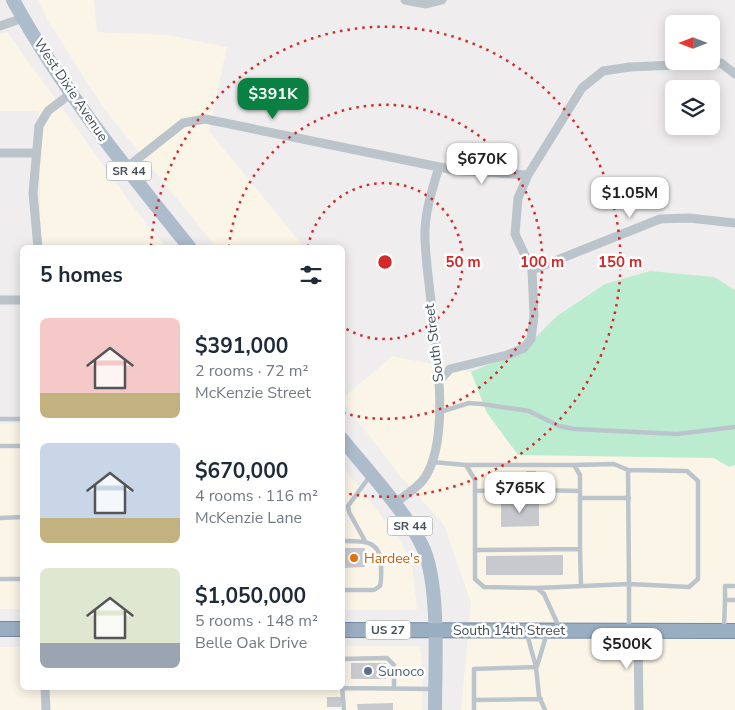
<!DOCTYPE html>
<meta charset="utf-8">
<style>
body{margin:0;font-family:"Nunito Sans",sans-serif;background:#f6f6f7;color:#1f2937;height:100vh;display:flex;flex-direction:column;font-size:19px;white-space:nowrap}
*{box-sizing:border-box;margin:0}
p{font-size:16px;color:#747a83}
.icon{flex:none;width:28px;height:28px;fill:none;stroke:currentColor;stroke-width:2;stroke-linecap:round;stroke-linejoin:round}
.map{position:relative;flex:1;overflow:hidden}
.sheet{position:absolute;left:20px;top:245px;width:325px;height:445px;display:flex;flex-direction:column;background:#fff;border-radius:8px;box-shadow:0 2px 12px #0003}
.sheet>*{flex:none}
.needle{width:32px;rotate:270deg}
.tools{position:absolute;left:665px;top:15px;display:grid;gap:10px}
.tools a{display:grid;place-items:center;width:55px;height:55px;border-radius:8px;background:#fff;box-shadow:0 2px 12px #0003;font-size:25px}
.price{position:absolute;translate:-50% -42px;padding:0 11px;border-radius:10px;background:#fff;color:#222;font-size:16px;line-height:32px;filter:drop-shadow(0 1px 2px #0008)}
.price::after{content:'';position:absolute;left:50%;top:30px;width:15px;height:11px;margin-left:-8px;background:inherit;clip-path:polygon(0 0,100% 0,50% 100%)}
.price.on{background:#0b8043;color:#fff}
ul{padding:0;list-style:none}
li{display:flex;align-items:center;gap:15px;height:125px;padding:0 20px}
li span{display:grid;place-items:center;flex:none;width:140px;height:100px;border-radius:8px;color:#555}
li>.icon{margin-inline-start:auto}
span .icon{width:60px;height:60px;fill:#fffc;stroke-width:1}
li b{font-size:21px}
h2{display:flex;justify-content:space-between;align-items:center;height:60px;padding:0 20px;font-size:21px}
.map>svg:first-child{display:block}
.commercial{fill:#faf5e6}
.green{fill:#bceccf}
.building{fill:#c7c9cf}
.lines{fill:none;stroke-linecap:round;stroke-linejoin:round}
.trunk-casing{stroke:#728aa5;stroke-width:16}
.service{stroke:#bcc4cb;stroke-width:4.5}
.minor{stroke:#bcc4cb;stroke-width:9}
.primary{stroke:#adbccb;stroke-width:14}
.trunk{stroke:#9aaec2;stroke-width:14}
.ring{fill:none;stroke:#d62828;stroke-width:2.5;stroke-dasharray:2.5 5}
.food-dot{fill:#e8710a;stroke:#fff;stroke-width:2}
.service-dot{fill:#5c6f8a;stroke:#fff;stroke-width:2}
.labels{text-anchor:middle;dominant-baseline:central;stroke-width:5;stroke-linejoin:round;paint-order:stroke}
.shield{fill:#fff;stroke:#7e848b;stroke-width:1}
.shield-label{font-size:12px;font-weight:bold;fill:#465059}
.street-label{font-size:14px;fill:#465059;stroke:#fff}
.food-label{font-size:14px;fill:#c56008;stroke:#fff;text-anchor:start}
.service-label{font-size:14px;fill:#4e5e75;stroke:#fff;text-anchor:start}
.centre{fill:#d62828;stroke:#fff;stroke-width:2.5}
.ring-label{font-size:15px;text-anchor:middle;font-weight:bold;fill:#d62828;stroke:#fff;stroke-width:5;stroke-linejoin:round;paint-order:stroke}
</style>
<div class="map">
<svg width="735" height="710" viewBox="0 0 735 710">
<rect width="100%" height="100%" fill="#efeded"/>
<path class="commercial" d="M38,0H94L97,32L168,35L227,47L209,131L304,247H216L105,110L48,21Z
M7,32L135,209L166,247H41L38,111H0V34Z
M392,356L471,372L487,413L558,455L714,458L728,467L735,465V626L469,625L471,603L444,525L401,477L343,402L342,399Z
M22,423V609H0V424Z
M342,466L399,538L412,564L417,610H343Z
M468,636H735V710H461Z
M343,646H420L423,675L422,710H0V647H22V688H342Z"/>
<path class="green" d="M650,271L714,277L735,290V465L729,467L714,458L518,455L487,413L471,372L509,356L537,336L557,316L605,284Z"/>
<path class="building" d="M526,471H536V499H526Z
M539,501V526L501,527V502Z
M342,548H365V567L342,568Z
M563,555V575H486V556Z
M351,663H386V679H351Z
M327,697H341V707H327Z
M393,703V710H358L357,704Z"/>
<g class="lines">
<g class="trunk-casing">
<path id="trunk" d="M0,629H22
M342,630L735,631"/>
</g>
<path class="service" d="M440,412L469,403L482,404L529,411L559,426L574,429L677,434L735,427
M0,419H22
M0,446H22
M432,462L466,465L475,480V579L484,587L537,588L629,584L628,470L687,471L698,481V579L689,587L629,584V629
M466,465H574L580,475V549
M574,465L614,464L628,470
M536,490L580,491
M475,491L526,490
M580,498H629
M0,518L22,517
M342,541C361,541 379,539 381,562C381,570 382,578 380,586L374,590H342
M365,541L349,512L348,506L370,476
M475,550L580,549L581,586
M0,579H22
M537,588L544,594L559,627
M725,600V586H734
M724,628L725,600H735
M527,634L536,667L539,696L545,710
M342,659L387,658L394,665V688
M537,666L547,633
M342,686L344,710
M343,688L433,689
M474,700L541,699
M474,710V669L536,667"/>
<path class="minor" d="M405,0L426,4L442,0
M0,26L23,18
M0,153H36
M126,168L183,123L205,119L454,170L528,175
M38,248L33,193L39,126L48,111L70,94
M532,270L660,219L689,218L735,223
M0,300H22
M439,381L450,369L507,355L524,348L531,339L534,316L532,270L515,234L518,198L528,175L582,88L603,71L630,67L721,63L735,74
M394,504C404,496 416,489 423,480C459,433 426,297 425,238C424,214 432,190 439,167
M638,630L639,710
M45,688L46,710"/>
<path class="primary" d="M13,0C62,90 126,168 190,248
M342,439C366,469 410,516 424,550C440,589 435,667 435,710"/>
<use href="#trunk" class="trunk"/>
</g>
<g class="ring">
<path d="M308 247A78 78 0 1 1 343 327"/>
<path d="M229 247A157 157 0 1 1 343 413"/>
<path d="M151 246A235 235 0 1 1 344 493"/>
</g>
<circle class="food-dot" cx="354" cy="558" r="5"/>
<circle class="service-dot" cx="368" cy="671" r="5"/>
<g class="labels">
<g class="shield">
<rect x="106.5" y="161.5" width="45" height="19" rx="4"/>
<rect x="387.5" y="516.5" width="45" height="19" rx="4"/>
<rect x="365.5" y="620.5" width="45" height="19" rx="4"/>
</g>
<g class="shield-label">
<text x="129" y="171">SR 44</text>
<text x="410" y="526">SR 44</text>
<text x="388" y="630">US 27</text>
</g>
<g class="street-label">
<text transform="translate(71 90) rotate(56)">West Dixie Avenue</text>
<text transform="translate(434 343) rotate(-97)">South Street</text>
<text x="509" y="630">South 14th Street</text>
</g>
<g class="food-label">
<text x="364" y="558">Hardee's</text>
</g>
<g class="service-label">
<text x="378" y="671">Sunoco</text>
</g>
</g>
<circle cx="385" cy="262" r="8" class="centre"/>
<g class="ring-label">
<text x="463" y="267">50 m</text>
<text x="542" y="267">100 m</text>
<text x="620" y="267">150 m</text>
</g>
</svg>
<div class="tools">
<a><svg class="needle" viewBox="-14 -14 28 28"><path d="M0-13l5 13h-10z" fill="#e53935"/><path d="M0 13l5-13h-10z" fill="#747a83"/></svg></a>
<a><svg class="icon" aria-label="layers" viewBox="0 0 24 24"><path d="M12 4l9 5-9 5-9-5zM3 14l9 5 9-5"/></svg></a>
</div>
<b class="price on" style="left:273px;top:120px">$391K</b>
<b class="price" style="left:482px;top:185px">$670K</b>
<b class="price" style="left:630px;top:219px">$1.05M</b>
<b class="price" style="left:520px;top:514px">$765K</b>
<b class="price" style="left:627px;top:670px">$500K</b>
<section class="sheet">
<h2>5 homes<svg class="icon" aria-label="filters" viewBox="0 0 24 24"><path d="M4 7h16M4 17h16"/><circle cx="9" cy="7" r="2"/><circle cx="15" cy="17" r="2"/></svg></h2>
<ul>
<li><span style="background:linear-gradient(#f6c9c9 75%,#c2b280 0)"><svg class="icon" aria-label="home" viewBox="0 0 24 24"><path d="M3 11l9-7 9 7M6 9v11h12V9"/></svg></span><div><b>$391,000</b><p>2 rooms · 72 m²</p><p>McKenzie Street</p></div></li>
<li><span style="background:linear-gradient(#c9d6e8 75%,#c2b280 0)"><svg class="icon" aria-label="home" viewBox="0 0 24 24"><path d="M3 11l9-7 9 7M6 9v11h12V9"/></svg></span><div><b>$670,000</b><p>4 rooms · 116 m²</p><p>McKenzie Lane</p></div></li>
<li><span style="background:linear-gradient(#dfe7d0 75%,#9aa5b1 0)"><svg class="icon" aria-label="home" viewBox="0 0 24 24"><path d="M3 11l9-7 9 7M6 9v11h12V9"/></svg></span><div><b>$1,050,000</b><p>5 rooms · 148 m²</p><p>Belle Oak Drive</p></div></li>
</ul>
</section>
</div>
